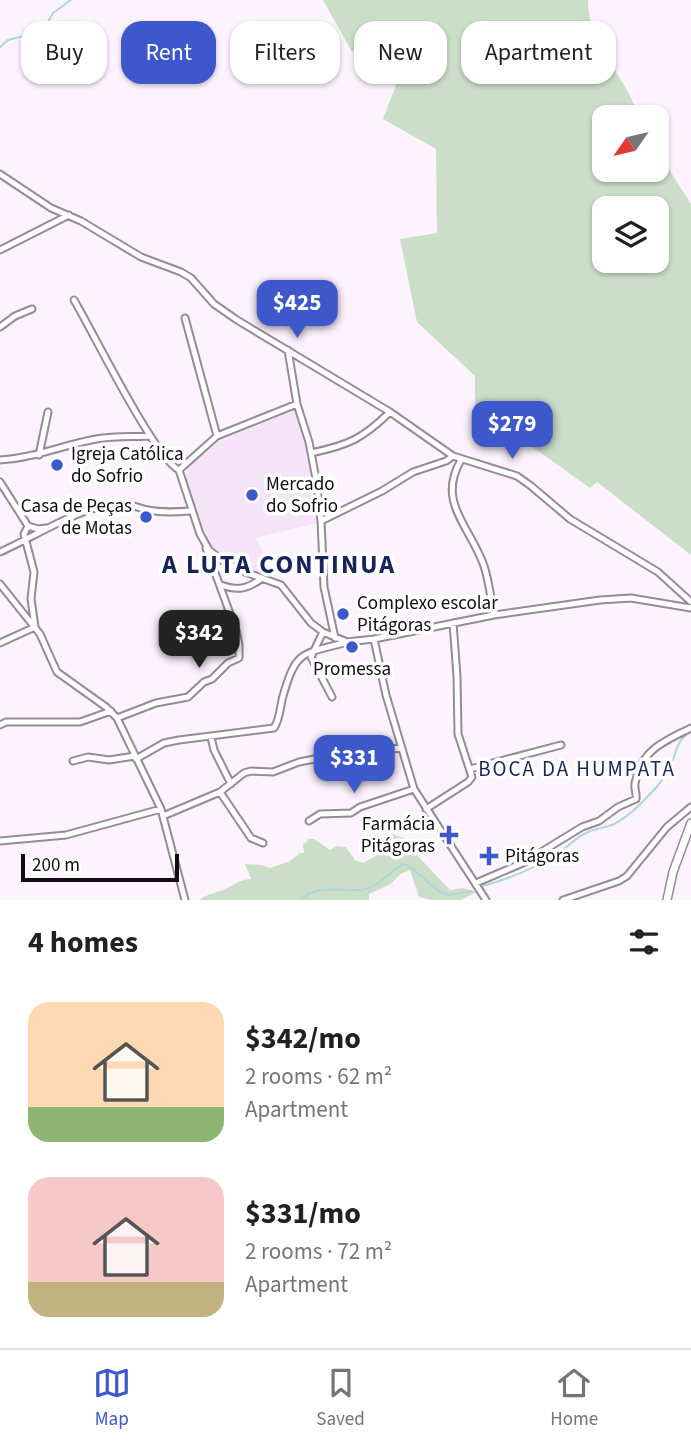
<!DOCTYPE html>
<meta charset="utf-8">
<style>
body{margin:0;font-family:"Source Sans 3",sans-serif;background:#f6f6f6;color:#202124;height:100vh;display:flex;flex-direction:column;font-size:26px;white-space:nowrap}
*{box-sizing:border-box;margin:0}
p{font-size:23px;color:#757577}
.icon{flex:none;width:38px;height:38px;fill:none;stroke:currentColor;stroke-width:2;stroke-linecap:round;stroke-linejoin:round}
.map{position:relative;height:900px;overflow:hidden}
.side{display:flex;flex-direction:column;background:#fff;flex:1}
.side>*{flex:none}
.hud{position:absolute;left:21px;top:21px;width:649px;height:63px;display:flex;gap:14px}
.needle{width:46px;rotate:236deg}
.buttons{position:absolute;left:592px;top:105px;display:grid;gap:14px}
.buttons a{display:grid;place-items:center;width:77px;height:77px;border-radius:14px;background:#fff;box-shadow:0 2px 5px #0004;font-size:35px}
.scale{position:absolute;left:21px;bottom:18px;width:158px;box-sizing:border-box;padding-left:7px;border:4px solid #110d11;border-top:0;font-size:19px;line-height:24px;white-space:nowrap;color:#110d11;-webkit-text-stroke:5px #fff;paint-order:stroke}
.price{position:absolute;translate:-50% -60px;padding:0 16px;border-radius:14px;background:#3d58ca;color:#fff;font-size:23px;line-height:46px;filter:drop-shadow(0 2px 4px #0008)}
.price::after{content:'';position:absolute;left:50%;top:42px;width:21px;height:16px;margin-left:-10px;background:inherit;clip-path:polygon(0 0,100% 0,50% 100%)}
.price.on{background:#222;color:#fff}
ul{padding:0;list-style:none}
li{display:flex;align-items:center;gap:21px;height:175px;padding:0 28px}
li span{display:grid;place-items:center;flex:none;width:196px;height:140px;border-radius:21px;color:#555}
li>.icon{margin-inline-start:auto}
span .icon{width:84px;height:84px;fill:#fffc;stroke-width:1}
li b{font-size:30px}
h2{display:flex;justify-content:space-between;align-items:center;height:84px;padding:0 28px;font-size:30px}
.pill{padding:0 24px;border-radius:21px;background:#fff;box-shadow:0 2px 5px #0004;font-size:24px;line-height:63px}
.pill.on{background:#3d58ca;color:#fff}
.dock{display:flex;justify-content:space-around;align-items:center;height:98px;border-top:2px solid #e0e0e0;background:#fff;font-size:19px;color:#757577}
.dock a{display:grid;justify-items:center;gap:4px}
.dock .on{color:#3d58ca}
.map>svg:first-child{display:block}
.built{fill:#f5e3f7}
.green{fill:#cbdec8;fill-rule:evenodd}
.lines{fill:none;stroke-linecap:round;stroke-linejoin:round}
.stream{stroke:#aed6db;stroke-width:2}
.minor-casing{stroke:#958a96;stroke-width:9}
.major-casing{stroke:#958a96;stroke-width:10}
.minor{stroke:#fff;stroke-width:5}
.major{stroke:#fff;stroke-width:7}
.poi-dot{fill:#3d58ca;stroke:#fff;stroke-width:2.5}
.labels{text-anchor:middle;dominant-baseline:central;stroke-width:7;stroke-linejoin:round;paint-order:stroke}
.poi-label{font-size:19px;fill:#110d11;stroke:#fff;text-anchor:start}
.neighbourhood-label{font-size:21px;letter-spacing:2px;fill:#18255c;stroke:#fff}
.district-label{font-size:26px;font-weight:bold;letter-spacing:2px;fill:#18255c;stroke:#fff}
</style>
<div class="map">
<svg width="691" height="900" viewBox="0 0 691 900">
<rect width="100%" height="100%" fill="#fdf3fe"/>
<path class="built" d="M297,409L306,444L317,523L255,538L266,557L270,573L263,575L219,552L208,541L188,487L186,475L189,466L220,441Z"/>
<path class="green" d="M323,0H588C588,36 608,57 625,87C631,96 635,107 640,117H604V170H656V149L691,204V555L597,482L590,488L475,406V376L417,322L400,239L437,233L436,149L383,119L412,43L378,28L352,52ZM604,208H656V261H604Z
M391,833L416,843L413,851L450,890L462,888L477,892L461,900H431L419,897L410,870L400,874L391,884L369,894V900H199C207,894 216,893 225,889C235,884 239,880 251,879L245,864L262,865L270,868L290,861L300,853H304L303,845L309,839H314L330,850L337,846L346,847L355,860L363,863L376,856Z"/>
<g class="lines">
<path class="stream" d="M0,47L8,40L35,33L46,26L53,13L71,0
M483,886C507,879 536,868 557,854C568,847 576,837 588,832C596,828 606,828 614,824C628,817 641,804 651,793C659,785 665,777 670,767C678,751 674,743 691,731
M301,900C316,884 341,891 360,890C377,889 389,872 403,864L409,866L440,892L448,895L472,891"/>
<g class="minor-casing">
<path id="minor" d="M0,174L51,208L81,221L141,257L181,272L191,278L214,304L237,320L390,412L453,456L517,476L531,486L570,519L658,572L691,602
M0,250L69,215
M74,300C92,330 155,459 179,470
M185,318L217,436
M0,327L15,316L32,309
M288,350L297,404L309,442L316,479L321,521L324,587L335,638
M297,404L217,436L179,470L200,534L209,550L223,561L245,572L281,585L311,623L323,632L347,642L374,639L494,615L600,600L631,598L691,608
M311,453C349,445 362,439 390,412
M39,455L48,412
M0,460C34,458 63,445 96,439C114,436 132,437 150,436
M461,460C436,503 471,527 484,566C489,581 491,599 494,615
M0,482L28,526L38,529L46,528
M321,521L382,491L413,472L446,461L453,456
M28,526L24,534L34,572L31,599L35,627
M0,552C32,538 88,502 121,504C130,504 139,508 148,510C163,513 176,512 191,511
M0,584L40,634L57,672L106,707L117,718L161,809L185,900
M221,585C238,591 247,589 261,579
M323,632L311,657L332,697
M374,639L386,695L414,789L486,900
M0,643L35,627
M117,718L156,703L188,697L204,682L212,679L228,663L239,658V645L236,630L206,548
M0,725L6,722H80L111,711
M211,737L214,750L231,784
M136,759L164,743L179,740L274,728C280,719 280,707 283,696C296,651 301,654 344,643
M73,761L88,757L109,760L135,756
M470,769L561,745
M220,792L251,838L263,843
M426,809L468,782L472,777L458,734L457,676L453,623
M163,816L220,792L244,773L251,771L273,772L299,762L320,758L334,760L357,759L401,747
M309,821L320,814L351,813L360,807L414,789
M0,841L66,835L161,809
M476,883L525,862L582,827L599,821L618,807L636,799C637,794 634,789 635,783C642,749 663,742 691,728
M563,900L619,881L627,876L667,827L691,807"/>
</g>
<g class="major-casing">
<path id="major" d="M667,900L673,872L691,823"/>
</g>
<use href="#minor" class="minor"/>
<use href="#major" class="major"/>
</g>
<g class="poi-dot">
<circle cx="57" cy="465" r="7"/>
<circle cx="252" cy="495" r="7"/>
<circle cx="146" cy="517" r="7"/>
<circle cx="343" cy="614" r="7"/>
<circle cx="352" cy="647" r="7"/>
<path d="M445.5 824.5h7v7h7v7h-7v7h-7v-7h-7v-7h7z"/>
<path d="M485.5 845.5h7v7h7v7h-7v7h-7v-7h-7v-7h7z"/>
</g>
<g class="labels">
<g class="poi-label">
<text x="71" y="454">Igreja Católica<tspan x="71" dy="22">do Sofrio</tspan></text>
<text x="266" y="484">Mercado<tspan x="266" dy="22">do Sofrio</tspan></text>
<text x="132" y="506" text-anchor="end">Casa de Peças<tspan x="132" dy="22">de Motas</tspan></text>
<text x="357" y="603">Complexo escolar<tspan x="357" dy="22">Pitágoras</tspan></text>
<text x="352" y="669" text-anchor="middle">Promessa</text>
<text x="435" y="824" text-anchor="end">Farmácia<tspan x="435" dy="22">Pitágoras</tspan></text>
<text x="505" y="856">Pitágoras</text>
</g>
<g class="neighbourhood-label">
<text x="577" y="769">BOCA DA HUMPATA</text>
</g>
<g class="district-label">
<text x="279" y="564">A LUTA CONTINUA</text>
</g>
</g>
</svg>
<div class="buttons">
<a><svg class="needle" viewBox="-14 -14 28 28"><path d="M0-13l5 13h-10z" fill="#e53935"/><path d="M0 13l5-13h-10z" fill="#757577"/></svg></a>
<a><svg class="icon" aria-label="layers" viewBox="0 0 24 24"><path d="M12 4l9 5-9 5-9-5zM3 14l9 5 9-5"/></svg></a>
</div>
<div class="scale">200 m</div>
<b class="price" style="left:297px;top:340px">$425</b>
<b class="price" style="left:512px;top:461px">$279</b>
<b class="price on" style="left:199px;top:670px">$342</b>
<b class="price" style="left:354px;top:795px">$331</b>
<div class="hud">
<a class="pill">Buy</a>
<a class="pill on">Rent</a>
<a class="pill">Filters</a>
<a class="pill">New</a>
<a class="pill">Apartment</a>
</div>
</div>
<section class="side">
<h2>4 homes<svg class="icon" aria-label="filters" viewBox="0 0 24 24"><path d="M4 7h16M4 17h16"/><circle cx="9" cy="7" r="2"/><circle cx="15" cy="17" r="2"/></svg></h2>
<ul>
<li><span style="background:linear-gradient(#ffd9b3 75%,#8fb573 0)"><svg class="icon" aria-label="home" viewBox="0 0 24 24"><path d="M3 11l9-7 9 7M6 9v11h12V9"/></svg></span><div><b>$342/mo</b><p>2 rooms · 62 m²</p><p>Apartment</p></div></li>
<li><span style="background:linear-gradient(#f6c9c9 75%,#c2b280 0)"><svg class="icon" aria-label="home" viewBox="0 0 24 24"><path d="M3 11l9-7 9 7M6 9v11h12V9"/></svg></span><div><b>$331/mo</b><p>2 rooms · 72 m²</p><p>Apartment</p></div></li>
</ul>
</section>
<nav class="dock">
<a class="on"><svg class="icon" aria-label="map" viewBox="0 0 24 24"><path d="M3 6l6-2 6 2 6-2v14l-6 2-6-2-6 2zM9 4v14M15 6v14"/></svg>Map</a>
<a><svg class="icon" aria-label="saved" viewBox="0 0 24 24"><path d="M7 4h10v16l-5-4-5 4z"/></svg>Saved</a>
<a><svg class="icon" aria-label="home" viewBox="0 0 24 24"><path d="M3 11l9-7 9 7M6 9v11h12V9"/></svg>Home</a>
</nav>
